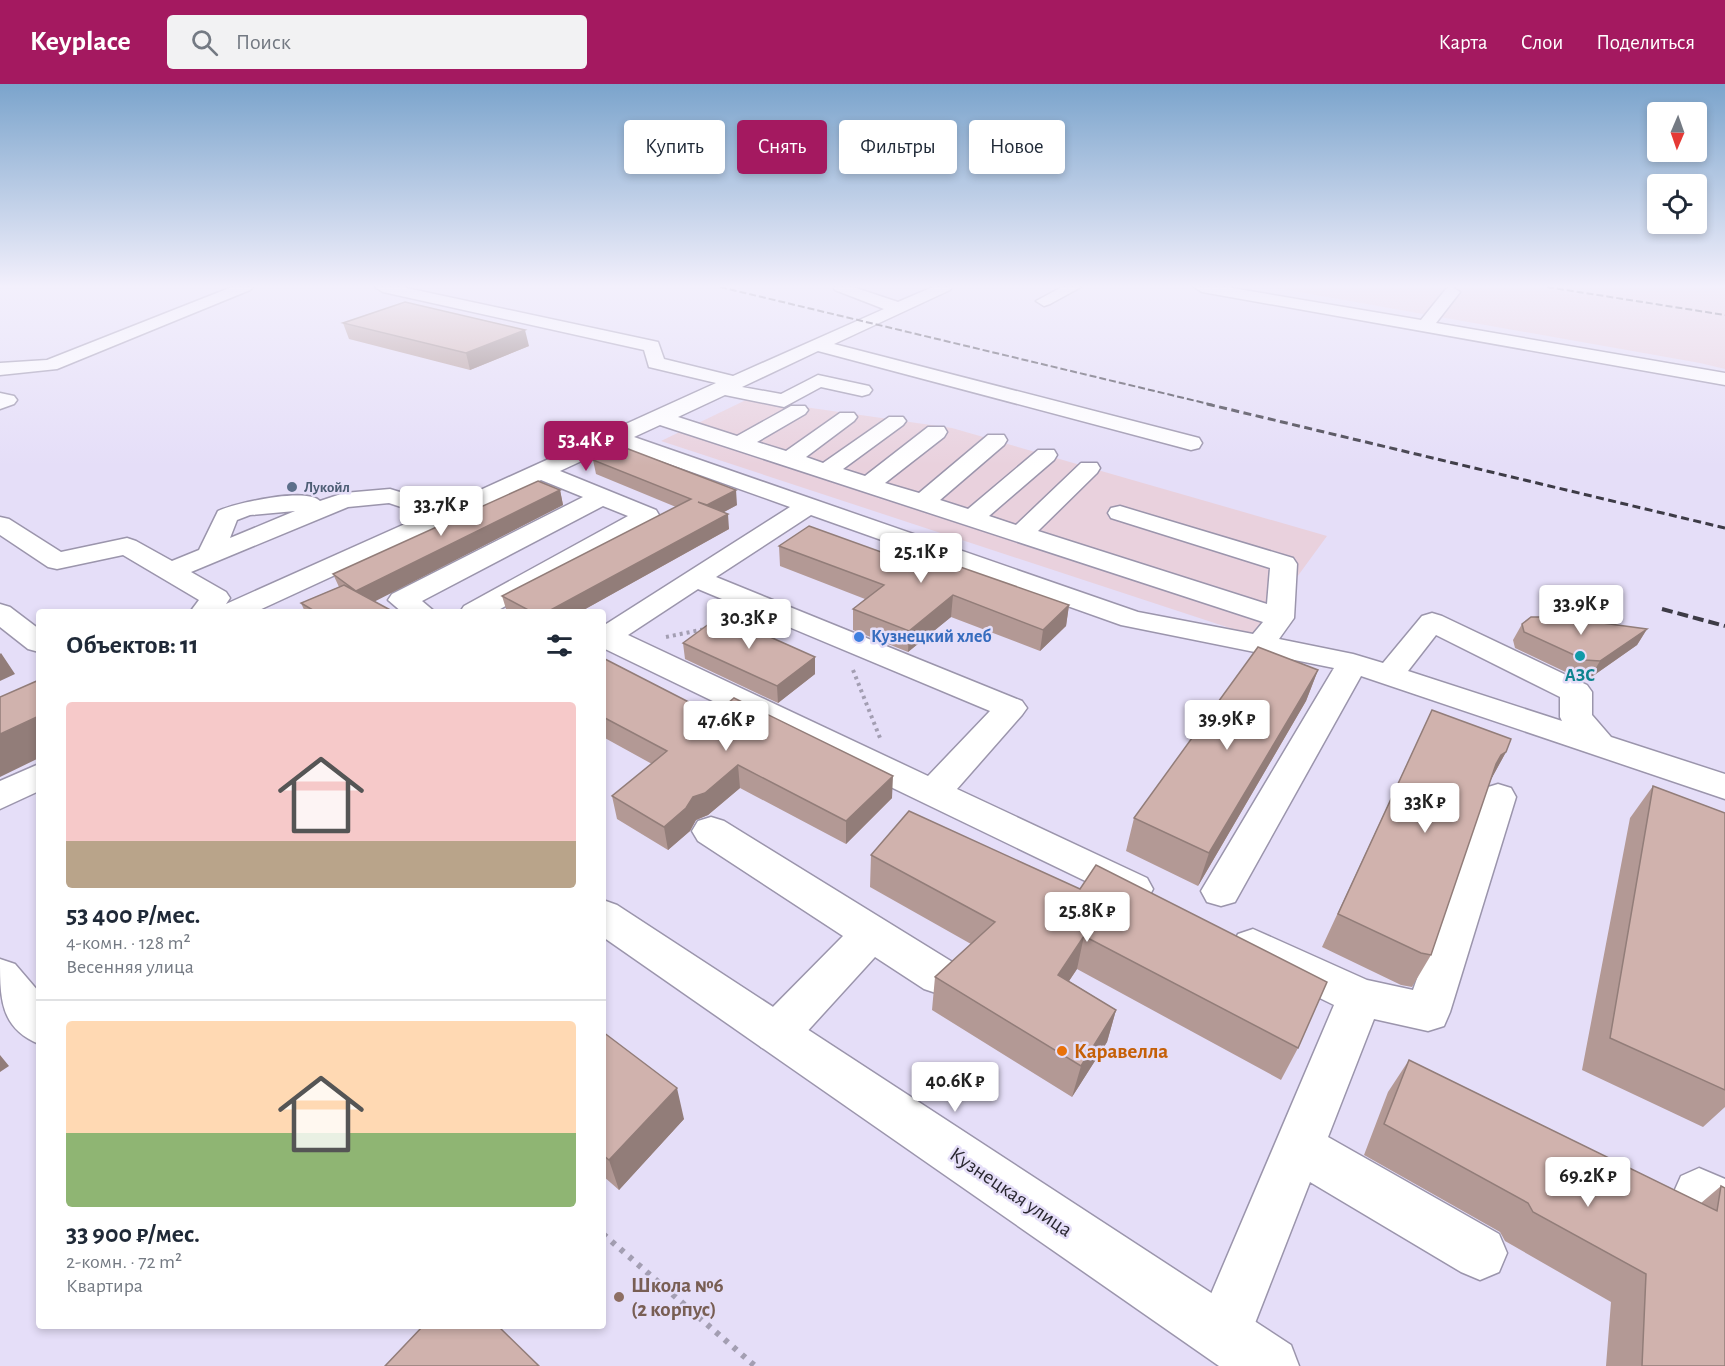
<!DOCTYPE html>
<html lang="ru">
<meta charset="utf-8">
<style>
body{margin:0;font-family:"Alegreya Sans",sans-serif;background:#f2f2f3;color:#1f2937;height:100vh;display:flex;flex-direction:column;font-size:22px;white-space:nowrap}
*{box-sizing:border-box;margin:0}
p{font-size:20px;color:#747a83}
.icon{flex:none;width:33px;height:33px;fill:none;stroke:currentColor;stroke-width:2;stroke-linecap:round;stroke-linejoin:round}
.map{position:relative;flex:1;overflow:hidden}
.side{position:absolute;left:36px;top:525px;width:570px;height:720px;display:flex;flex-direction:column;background:#fff;border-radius:6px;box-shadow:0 3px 9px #0003}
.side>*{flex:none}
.guide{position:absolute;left:624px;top:36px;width:570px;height:54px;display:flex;gap:12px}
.needle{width:39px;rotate:182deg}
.tools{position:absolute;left:1647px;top:18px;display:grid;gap:12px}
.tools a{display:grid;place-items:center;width:60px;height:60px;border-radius:6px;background:#fff;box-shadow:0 3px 9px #0003;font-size:30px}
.price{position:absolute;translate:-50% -51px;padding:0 14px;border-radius:6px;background:#fff;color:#222;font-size:20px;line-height:39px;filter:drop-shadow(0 2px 3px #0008)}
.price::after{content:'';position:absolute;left:50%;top:36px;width:18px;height:14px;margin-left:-9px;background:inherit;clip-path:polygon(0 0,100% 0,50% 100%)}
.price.current{background:#a41960;color:#fff}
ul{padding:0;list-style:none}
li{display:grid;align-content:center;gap:12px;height:318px;padding:0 30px}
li+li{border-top:2px solid #e0e1e3}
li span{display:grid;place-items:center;height:186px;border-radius:6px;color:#555}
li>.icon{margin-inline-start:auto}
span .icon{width:108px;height:108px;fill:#fffc;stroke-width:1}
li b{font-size:26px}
h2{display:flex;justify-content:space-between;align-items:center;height:72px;padding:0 30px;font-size:26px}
.chip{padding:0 21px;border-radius:6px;background:#fff;box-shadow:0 3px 9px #0003;font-size:21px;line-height:54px}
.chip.current{background:#a41960;color:#fff}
header{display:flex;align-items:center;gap:36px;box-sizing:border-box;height:84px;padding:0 30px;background:#a41960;color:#fff}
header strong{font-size:28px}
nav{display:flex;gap:33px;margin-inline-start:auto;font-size:21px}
.search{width:420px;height:54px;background:#f2f2f3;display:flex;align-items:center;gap:15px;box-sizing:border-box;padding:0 21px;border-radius:6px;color:#747a83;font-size:22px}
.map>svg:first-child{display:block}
.industrial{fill:#e9d1dd}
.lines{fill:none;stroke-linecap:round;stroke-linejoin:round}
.minor-casing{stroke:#9b95ac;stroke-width:3}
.major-casing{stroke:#9b95ac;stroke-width:3}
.path-far1{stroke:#a39eb2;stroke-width:4;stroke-dasharray:3 4;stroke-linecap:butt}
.path{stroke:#a39eb2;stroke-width:6;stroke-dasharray:4.5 7;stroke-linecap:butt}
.minor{fill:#fff;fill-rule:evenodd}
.major{fill:#fff;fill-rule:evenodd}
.rail-far2{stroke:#3d3b46;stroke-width:2;stroke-dasharray:7 3;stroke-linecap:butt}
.rail-far1{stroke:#3d3b46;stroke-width:3;stroke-dasharray:8 4.5;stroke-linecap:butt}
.rail{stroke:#3d3b46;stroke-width:4;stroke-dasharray:11 5;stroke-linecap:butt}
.wall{fill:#b39995}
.shaded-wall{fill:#927d79}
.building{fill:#d0b2ad;stroke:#927d79;stroke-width:1.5}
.service-dot{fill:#5c6f8a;stroke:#e5def8;stroke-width:2}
.shop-dot{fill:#3f7fe0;stroke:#e5def8;stroke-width:2}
.culture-dot{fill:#0f9aa8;stroke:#e5def8;stroke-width:2}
.food-dot{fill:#e8710a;stroke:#e5def8;stroke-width:2}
.education-dot{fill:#8d6e63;stroke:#e5def8;stroke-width:2}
.labels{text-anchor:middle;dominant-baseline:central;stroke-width:5;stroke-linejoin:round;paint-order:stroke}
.far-service-label{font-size:15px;font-weight:bold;fill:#4e5e75;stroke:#e5def8;text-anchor:start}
.shop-label{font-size:18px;font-weight:bold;fill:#366cbe;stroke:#e5def8;text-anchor:start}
.culture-label{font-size:18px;font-weight:bold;fill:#0d838f;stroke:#e5def8}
.near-food-label{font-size:21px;font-weight:bold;fill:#c56008;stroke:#e5def8;text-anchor:start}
.near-street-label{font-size:21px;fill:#2a2831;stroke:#e5def8}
.near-education-label{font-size:21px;font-weight:bold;fill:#785e54;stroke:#e5def8;text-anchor:start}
</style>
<header>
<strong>Keyplace</strong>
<div class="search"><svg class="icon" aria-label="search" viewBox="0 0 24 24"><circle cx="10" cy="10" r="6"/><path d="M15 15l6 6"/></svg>Поиск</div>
<nav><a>Карта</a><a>Слои</a><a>Поделиться</a></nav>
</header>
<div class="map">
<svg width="1725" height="1282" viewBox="0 0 1725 1282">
<rect width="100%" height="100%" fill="#e5def8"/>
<path class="industrial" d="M1271,203H1725V285L1700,279Z
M748,315L952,344L1327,452L1254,552L661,357Z"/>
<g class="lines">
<g class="minor-casing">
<path id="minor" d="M232,203H253L250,206L57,285L0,291V279L47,276Z
M375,203H402L658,258L664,275L733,292L884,225L835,206L833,203H853L898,218L933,203H952L950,206L834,260L1199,354L1202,359L1199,364L1191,366L818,267L742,303L781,310L818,291L869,302L872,306L869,310L862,312L821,303L784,323L725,311L678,333L737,352L791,322H805L808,326L805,330L757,358L786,367L840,329H854L857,333L854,337L806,373L823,379L889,333H903L906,337L903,341L843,385L865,392L928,343H944L947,348L944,353L885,399L919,409L988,351H1004L1007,356L1004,361L940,416L968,425L1038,366H1054L1057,371L1054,376L989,432L1016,441L1081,379H1097L1100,384L1097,389L1038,447L1267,520L1270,484L1111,434L1108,429L1111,424L1120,422L1293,474L1297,480L1294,534L1279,555L1353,570L1383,579L1422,532L1432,529L1442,532L1587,601L1592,608V631L1611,653L1725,690V715L1361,592L1235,818L1221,822L1207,818L1201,807L1334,584L1121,541L811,431L716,493L1022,617L1027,624L1022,631L957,705L1147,794L1153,805L1147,816L1133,820L603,564V542L790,423L616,361L560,387L656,426L659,431L656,436L495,528H460L464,522L628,432L603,422L422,517L435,528H402L388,516L392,510L583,413L541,396L255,528H190L199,516L123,471L57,485L48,483L0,451V433L9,435L61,468L127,454L136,457L172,477L199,466L218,427C235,419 307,403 320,417L344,409L390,405L445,422L716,299L649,283L644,266L383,208ZM660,341L1263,538L1253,550L1138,528L634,353ZM389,419L425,431L226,520L230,514L226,508L191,488L348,423ZM295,427L230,454L237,436L250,431ZM698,505L990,627L928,692L628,551ZM1436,551L1560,613V633L1562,637L1408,587Z
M1062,203H1081L1050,220L1044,222L1036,217Z
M1194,203H1226L1421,236L1446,205L1452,203L1460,208L1436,239L1725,289V301L1202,208Z
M0,309L14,312L17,316L14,320L0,325Z
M0,520L10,523L39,545V568L28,565L0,543Z
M39,680V707L0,725V697Z
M1498,700L1511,704L1516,713L1450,928L1444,942L1428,947L1374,935L1328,1053L1499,1150L1507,1169L1499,1188L1480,1196L1461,1188L1310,1098L1243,1270L1223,1279L1203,1270L1194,1250L1334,921L1238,874L1232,862L1238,850L1253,845L1367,896L1413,906L1480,713L1485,704Z
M711,733L724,737L954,879L961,892L954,905L939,910L924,905L875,873L793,963L777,969L761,963L754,949L761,935L843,852L698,757L692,747L698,737Z
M0,875L15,880L39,908V960C0,944 0,914 0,875Z
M1699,1084L1725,1095V1149L1681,1128L1673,1110L1681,1092Z"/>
</g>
<g class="major-casing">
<path id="major" d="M603,816L617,821L1291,1261L1299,1282H1219L603,853Z"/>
</g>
<path class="path-far1" d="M666,553L705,545
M853,586L880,654"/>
<path class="path" d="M603,1150L755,1282"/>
<use href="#minor" class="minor"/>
<use href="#major" class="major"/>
<path class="rail-far2" d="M720,203L1213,321
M1547,203L1725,231"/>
<path class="rail-far1" d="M1207,320L1725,444"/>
<path class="rail" d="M1662,525L1725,542"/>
</g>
<path class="wall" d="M343,239L529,262L470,286L349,255Z
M593,376L737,421L724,428L729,445L580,528H507L502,512L676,423L596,390Z
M560,406L563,421L374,517L394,528H305L301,519L339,503L333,490Z
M779,462L917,481L1069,521L1066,542L1040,567L951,533L908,568L853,546V525L865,515L780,482Z
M1522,540L1647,545L1637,561L1590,594L1576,593L1515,564L1513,556Z
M683,559L815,573V590L778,619L685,575Z
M603,574L714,631L892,714L846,760L740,704L708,731L696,736L690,747L668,766L617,735L612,712L652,680L603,653Z
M1318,586L1306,617L1198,802L1126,767L1134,734Z
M1432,626L1506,668L1490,697L1431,871L1412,903L1401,901L1322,863Z
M1653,702L1725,729V1023L1703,1043L1582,986L1630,734Z
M909,727L1298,964L1281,996L1077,885L1069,897L1116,926L1107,958L1072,1013L932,926L935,893L971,860L870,803L871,771Z
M603,948L684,1035L619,1106L603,1092Z
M1409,976L1701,1119L1721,1102L1725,1282H1606L1611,1218L1505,1157L1500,1148L1364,1071L1388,1008Z"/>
<path class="shaded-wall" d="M525,246L529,262L470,286L466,269Z
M560,406L563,421L362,524L356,507Z
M736,406L737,421L709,436L707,421Z
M728,430L729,445L580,528H547Z
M953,511L951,533L908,568L909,547Z
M1069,521L1066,542L1040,567L1043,546Z
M1647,545L1637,561L1590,594L1600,577Z
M1,569L15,590L0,597V570Z
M815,573V590L778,619L777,602Z
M1318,586L1306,617L1198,802L1209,769Z
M39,632V674L0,693V650Z
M1506,668L1488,701L1483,703L1501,671Z
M738,681L740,704L708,731L696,736L690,747L668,766L664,743L693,713Z
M893,692L892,714L846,760V737Z
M1084,852L1077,885L1051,924L1058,891Z
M1116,926L1107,958L1072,1013L1081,982Z
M0,971L9,982L0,988Z
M677,1004L684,1035L619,1106L609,1076Z"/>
<path class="building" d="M405,218L525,246L466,269L343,239Z
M623,363L736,406L707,421L698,418L728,430L547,528H532L502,512L691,415L593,376Z
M538,397L560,406L356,507L333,490Z
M809,442L917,481L929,472L1069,521L1043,546L953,511L909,547L853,525L884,501L779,462Z
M344,501L394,528H316L301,519Z
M721,531L815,573L777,602L683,559Z
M1531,533H1558L1647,545L1600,577L1585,576L1524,548L1522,540Z
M1258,563L1318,586L1209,769L1134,734Z
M603,574L714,631L734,614L893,692L846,737L738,681L705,709L693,713L686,724L664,743L612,712L667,667L603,633Z
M39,596V632L0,650V613Z
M1432,626L1511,655L1506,668L1501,671L1496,680L1431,871L1421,869L1338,830Z
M1653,702L1725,729V1006L1610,954Z
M909,727L1080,805L1096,781L1327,898L1298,964L1084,852L1058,891L1116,926L1081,982L935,893L995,838L871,771Z
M603,948L677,1004L609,1076L603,1071Z
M1409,976L1717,1127L1721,1102L1725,1104V1282H1642L1646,1190L1533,1128L1528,1119L1384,1040Z
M423,1242H498L539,1282H385Z"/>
<linearGradient id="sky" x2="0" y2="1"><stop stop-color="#7ba4cc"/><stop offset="0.53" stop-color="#f3f0fc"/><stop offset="1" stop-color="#f3f0fc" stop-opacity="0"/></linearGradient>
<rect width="1725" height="382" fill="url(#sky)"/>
<circle class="service-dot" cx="292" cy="403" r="6"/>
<circle class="shop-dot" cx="859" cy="553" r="6"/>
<circle class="culture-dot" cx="1580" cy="572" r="6"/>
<circle class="food-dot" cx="1062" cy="967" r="6"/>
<circle class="education-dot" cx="619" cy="1213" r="6"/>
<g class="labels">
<g class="far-service-label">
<text x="304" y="403">Лукойл</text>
</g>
<g class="shop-label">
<text x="871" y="553">Кузнецкий хлеб</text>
</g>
<g class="culture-label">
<text x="1580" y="592">АЗС</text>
</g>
<g class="near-food-label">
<text x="1074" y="967">Каравелла</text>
</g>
<g class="near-street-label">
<text transform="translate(1011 1108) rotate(34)">Кузнецкая улица</text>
</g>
<g class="near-education-label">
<text x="631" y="1201">Школа №6<tspan x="631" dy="24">(2 корпус)</tspan></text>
</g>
</g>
</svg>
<div class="tools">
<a><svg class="needle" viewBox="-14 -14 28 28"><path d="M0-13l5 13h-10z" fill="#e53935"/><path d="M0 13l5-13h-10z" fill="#747a83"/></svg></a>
<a><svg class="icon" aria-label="locate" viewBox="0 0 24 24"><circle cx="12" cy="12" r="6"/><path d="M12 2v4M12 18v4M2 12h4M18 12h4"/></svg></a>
</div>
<b class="price current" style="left:586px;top:388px">53.4K ₽</b>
<b class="price" style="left:441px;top:453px">33.7K ₽</b>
<b class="price" style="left:921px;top:500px">25.1K ₽</b>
<b class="price" style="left:1581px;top:552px">33.9K ₽</b>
<b class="price" style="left:749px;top:566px">30.3K ₽</b>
<b class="price" style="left:1227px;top:667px">39.9K ₽</b>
<b class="price" style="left:726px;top:668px">47.6K ₽</b>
<b class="price" style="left:1425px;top:750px">33K ₽</b>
<b class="price" style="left:1087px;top:859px">25.8K ₽</b>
<b class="price" style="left:955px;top:1029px">40.6K ₽</b>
<b class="price" style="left:1588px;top:1124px">69.2K ₽</b>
<div class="guide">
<a class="chip">Купить</a>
<a class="chip current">Снять</a>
<a class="chip">Фильтры</a>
<a class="chip">Новое</a>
</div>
<section class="side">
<h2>Объектов: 11<svg class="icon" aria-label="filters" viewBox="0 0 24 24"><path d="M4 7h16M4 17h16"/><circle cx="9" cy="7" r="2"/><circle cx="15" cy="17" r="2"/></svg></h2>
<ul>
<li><span style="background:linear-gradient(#f6c9c9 75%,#b9a48a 0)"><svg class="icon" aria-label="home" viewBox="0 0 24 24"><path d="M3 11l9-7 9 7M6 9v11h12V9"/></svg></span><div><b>53 400 ₽/мес.</b><p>4-комн. · 128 m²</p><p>Весенняя улица</p></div></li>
<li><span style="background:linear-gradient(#ffd9b3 60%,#8fb573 0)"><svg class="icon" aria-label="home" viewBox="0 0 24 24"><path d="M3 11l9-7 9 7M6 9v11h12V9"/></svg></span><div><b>33 900 ₽/мес.</b><p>2-комн. · 72 m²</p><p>Квартира</p></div></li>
</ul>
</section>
</div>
